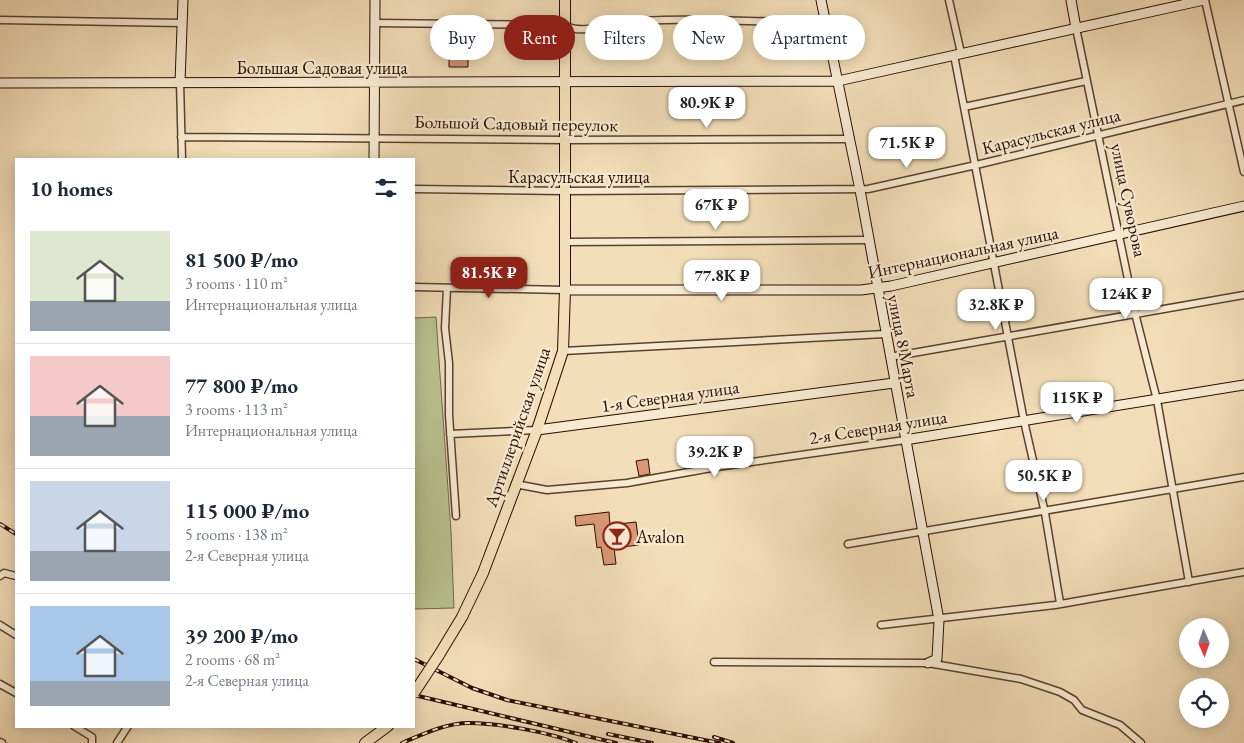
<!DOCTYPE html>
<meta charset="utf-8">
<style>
body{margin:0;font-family:"EB Garamond",serif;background:#f6f6f7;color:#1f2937;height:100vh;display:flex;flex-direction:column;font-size:19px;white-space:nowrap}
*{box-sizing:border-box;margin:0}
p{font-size:16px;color:#747a83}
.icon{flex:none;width:28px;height:28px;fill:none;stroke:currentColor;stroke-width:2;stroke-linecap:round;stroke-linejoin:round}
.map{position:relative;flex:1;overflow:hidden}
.details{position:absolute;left:15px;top:158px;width:400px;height:570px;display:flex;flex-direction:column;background:#fff;border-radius:0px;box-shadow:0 2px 12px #0003}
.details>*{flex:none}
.hud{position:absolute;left:430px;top:15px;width:475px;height:45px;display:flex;gap:10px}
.needle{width:32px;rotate:178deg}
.tools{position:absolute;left:1179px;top:618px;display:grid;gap:10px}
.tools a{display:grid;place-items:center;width:50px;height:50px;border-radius:50%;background:#fff;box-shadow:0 2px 12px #0003;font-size:25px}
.price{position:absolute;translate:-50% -42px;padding:0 11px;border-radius:10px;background:#fff;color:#222;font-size:16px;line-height:32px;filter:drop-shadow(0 1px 2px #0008)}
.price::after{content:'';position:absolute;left:50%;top:30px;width:15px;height:11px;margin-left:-8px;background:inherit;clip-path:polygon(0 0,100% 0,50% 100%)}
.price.active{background:#8f2418;color:#fff}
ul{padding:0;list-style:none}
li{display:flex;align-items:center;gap:15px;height:125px;padding:0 15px}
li+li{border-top:1px solid #e0e1e3}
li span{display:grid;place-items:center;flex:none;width:140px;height:100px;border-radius:0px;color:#555}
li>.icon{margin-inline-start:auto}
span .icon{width:60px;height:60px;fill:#fffc;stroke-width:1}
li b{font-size:21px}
h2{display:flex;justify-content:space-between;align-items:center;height:60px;padding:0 15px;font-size:21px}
.tag{padding:0 18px;border-radius:22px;background:#fff;box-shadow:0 2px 12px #0003;font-size:18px;line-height:45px}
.tag.active{background:#8f2418;color:#fff}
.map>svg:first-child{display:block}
.green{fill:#b8c290;stroke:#716748}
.building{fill:#d99976;stroke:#2a0c00}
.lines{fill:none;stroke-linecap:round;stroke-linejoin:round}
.street-casing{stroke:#5c402e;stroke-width:9}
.secondary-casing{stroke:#2a0c00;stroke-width:11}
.primary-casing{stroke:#2a0c00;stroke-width:12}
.street{stroke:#f7ead1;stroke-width:6}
.secondary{stroke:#f7ead1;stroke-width:9}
.primary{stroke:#f2deb8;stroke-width:10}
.rail-casing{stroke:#2a0c00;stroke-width:4}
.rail{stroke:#f7ead1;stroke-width:2;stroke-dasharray:5.5;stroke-linecap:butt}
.primary-bridge-casing{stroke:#2a0c00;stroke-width:12;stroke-linecap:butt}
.primary-bridge{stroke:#f2deb8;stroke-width:10}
.labels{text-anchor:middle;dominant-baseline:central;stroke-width:4.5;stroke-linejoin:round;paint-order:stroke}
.street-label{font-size:18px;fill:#2a0c00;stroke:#f7ead1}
.poi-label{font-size:18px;fill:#2a0c00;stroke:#f7ead1;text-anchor:start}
</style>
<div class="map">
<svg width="1244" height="743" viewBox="0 0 1244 743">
<rect width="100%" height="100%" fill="#f2deb8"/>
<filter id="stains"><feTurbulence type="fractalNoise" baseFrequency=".004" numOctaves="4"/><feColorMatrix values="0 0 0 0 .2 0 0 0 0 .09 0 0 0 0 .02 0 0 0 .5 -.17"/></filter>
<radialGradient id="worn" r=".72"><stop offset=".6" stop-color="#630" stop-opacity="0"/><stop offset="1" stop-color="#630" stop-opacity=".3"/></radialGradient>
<path class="green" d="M436,317L451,532L454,608L414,609V318Z"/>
<path class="building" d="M449,48H468V67H449Z
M648,459L650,474L639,476L636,461Z
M609,512L610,525L636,522L639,545L614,548L616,564L604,565L601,547L597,548L594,524L576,526L575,516Z"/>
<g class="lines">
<g class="street-casing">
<path id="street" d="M949,0L961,53
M1205,0L1244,172
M0,20L182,23
M375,23L564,25C583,35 597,25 616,23C685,16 755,23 824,22
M1076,28L1135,313L1157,400L1189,582
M954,55L1024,421L1045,513L1060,603
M180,82L182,159
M964,107L1086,81
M181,137L565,140L850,139
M414,189L565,191L868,189L976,165L1244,100
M564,242L868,240
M414,287L565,290
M447,288L445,328L449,363V415L456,516
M563,351L885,334
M890,357L1244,295
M450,434L537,430
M515,484L547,490L627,483L717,467L905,440
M848,544L1244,477
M0,576L4,573L16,576
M0,625L16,635
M881,625L1055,605L1244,572
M714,662L928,663L1021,679L1060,692L1074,700L1082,710L1120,725L1141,743
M0,684L16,693
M74,726L92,737V743
M0,742L2,743
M117,743L128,726"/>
</g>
<g class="secondary-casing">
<path id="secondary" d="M821,0L860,190L939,620L937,659L928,663
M1071,0L1076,28
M180,82L183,0
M0,83L838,81L1204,0
M374,159L375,0
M565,290H861L891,286L1244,206
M537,430L894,383
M905,440L1244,385"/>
</g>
<g class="primary-casing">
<path id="primary" d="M439,655L462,617L483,573L537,430L563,351L565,290V0
M365,743L388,726"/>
</g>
<use href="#street" class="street"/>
<use href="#secondary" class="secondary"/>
<use href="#primary" class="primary"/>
<g class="rail-casing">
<path id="rail" d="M0,524L16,534
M414,659L472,688L507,700L719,743
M414,695L616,743
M608,734L652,743
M714,737L733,743
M402,743C423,734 446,723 469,723C497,723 549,732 576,743"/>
</g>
<use href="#rail" class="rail"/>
<g class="primary-bridge-casing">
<path id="primary-bridge" d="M414,693L439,655"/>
</g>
<use href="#primary-bridge" class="primary-bridge"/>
</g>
<defs>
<g id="bar-ring" transform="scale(1.4375)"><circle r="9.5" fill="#f7ead1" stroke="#8f2418" stroke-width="1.5"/><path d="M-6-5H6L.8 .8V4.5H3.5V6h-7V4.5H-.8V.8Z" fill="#8f2418"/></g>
</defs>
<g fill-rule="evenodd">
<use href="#bar-ring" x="617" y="536"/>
</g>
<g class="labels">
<g class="street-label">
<text x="322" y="67">Большая Садовая улица</text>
<text transform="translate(516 123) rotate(1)">Большой Садовый переулок</text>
<text transform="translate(1051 131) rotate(-14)">Карасульская улица</text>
<text x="579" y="176">Карасульская улица</text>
<text transform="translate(1129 200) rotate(78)">улица Суворова</text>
<text transform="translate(963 252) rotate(-12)">Интернациональная улица</text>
<text transform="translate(904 346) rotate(79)">улица 8 Марта</text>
<text transform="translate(670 396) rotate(-8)">1-я Северная улица</text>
<text transform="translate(517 427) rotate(-71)">Артиллерийская улица</text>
<text transform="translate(878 427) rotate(-9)">2-я Северная улица</text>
</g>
<g class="poi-label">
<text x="636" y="536">Avalon</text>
</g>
</g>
<rect width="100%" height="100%" filter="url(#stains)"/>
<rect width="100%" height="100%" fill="url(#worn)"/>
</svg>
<div class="tools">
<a><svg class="needle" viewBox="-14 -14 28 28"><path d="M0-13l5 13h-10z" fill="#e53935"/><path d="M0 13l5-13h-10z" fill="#747a83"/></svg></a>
<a><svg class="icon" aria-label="locate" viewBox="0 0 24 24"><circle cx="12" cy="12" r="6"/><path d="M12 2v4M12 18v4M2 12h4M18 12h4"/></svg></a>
</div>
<b class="price" style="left:707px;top:129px">80.9K ₽</b>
<b class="price" style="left:907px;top:169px">71.5K ₽</b>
<b class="price" style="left:716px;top:231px">67K ₽</b>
<b class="price active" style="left:489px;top:299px">81.5K ₽</b>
<b class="price" style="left:722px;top:302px">77.8K ₽</b>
<b class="price" style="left:1126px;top:320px">124K ₽</b>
<b class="price" style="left:996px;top:331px">32.8K ₽</b>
<b class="price" style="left:1077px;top:424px">115K ₽</b>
<b class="price" style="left:715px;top:478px">39.2K ₽</b>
<b class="price" style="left:1044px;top:502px">50.5K ₽</b>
<div class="hud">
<a class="tag">Buy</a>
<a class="tag active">Rent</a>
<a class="tag">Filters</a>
<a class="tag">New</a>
<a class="tag">Apartment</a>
</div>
<section class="details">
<h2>10 homes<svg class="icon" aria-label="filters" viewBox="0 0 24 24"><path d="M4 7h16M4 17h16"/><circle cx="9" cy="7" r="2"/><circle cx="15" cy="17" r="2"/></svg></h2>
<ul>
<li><span style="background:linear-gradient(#dfe7d0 70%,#9aa5b1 0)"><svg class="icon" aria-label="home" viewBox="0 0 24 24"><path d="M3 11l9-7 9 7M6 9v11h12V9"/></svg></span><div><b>81 500 ₽/mo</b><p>3 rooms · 110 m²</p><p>Интернациональная улица</p></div></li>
<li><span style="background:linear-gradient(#f6c9c9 60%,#9aa5b1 0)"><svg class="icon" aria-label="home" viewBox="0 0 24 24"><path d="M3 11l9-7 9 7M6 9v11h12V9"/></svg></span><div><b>77 800 ₽/mo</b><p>3 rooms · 113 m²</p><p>Интернациональная улица</p></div></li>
<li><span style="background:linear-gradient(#c9d6e8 70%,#9aa5b1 0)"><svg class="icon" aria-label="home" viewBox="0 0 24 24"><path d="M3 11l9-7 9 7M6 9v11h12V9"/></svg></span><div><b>115 000 ₽/mo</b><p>5 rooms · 138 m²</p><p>2-я Северная улица</p></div></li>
<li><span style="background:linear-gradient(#a9c7e8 75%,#9aa5b1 0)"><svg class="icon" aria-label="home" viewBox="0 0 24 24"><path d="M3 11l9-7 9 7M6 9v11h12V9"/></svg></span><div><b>39 200 ₽/mo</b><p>2 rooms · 68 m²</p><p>2-я Северная улица</p></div></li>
</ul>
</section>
</div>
